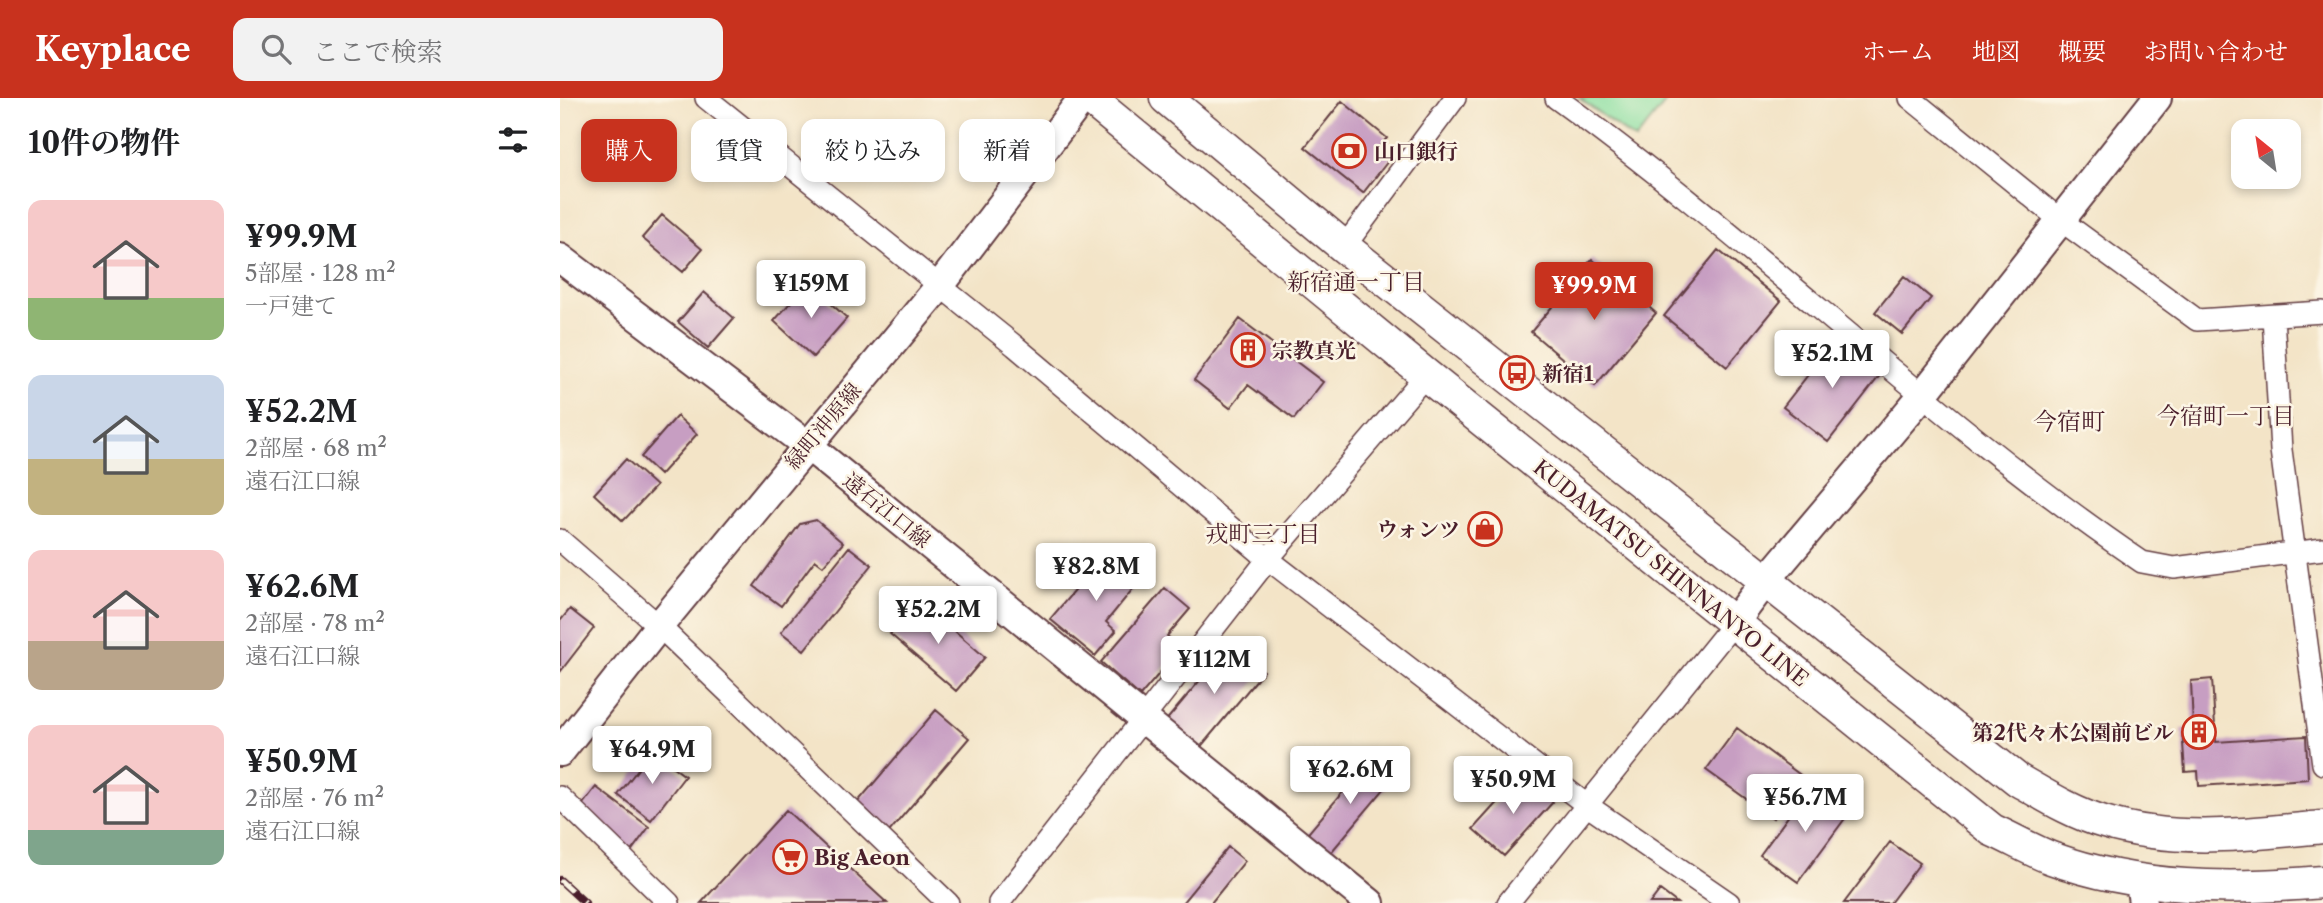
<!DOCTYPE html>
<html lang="ja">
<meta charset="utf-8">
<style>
body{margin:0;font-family:"Libre Caslon Text","Noto Serif JP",serif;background:#f2f2f2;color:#202124;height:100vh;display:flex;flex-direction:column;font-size:26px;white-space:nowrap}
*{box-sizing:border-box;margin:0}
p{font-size:23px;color:#757577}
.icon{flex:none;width:38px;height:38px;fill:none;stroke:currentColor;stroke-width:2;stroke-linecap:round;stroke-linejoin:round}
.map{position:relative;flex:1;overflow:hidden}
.drawer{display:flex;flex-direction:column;background:#fff;width:560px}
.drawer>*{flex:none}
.top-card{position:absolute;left:21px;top:21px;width:665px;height:63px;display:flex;gap:14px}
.needle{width:46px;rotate:330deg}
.buttons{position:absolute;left:1671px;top:21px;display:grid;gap:14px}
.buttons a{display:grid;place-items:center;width:70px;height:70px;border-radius:14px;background:#fff;box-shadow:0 4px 10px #0003;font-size:35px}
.price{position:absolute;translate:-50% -60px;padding:0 16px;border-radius:7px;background:#fff;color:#222;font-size:23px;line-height:46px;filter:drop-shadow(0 2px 4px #0008)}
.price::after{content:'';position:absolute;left:50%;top:42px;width:21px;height:16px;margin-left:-10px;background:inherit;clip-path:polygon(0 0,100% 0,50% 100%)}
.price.on{background:#c8321e;color:#fff}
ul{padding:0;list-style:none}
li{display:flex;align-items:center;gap:21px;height:175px;padding:0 28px}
li span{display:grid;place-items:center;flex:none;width:196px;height:140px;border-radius:14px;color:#555}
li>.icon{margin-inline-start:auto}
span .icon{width:84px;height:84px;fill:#fffc;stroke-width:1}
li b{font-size:30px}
h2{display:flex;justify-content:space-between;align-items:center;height:84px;padding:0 28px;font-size:30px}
.pill{padding:0 24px;border-radius:14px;background:#fff;box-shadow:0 4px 10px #0003;font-size:24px;line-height:63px}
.pill.on{background:#c8321e;color:#fff}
header{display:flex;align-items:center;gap:42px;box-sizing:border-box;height:98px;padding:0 35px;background:#c8321e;color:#fff}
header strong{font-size:33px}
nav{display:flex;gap:38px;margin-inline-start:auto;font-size:24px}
.search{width:490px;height:63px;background:#f2f2f2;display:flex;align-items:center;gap:18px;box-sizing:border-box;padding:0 24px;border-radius:14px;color:#757577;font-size:26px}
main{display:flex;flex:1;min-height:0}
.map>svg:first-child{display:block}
.green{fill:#8adfa1;stroke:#6a7f66;stroke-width:2}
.building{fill:#c79ec2}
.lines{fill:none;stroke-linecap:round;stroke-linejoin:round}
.minor-casing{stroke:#633d42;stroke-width:24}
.tertiary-casing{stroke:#633d42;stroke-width:32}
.secondary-casing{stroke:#633d42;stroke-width:35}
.minor{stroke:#fff;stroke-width:21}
.tertiary{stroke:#fff;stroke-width:28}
.secondary{stroke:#fff;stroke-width:32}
.rail-casing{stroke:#4a1f2b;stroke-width:8}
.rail{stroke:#fcf5e5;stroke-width:5;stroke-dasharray:16;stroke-linecap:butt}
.labels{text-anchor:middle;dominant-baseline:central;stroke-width:5;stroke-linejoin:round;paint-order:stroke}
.poi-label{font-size:21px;font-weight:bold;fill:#4a1f2b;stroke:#fcf5e5;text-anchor:start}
.street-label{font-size:21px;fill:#4a1f2b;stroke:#fcf5e5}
.neighbourhood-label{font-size:23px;fill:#4a1f2b;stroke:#fcf5e5}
.quarter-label{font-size:24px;fill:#4a1f2b;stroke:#fcf5e5}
</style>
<header>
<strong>Keyplace</strong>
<div class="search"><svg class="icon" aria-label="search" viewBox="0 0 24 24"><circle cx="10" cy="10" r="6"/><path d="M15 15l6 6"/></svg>ここで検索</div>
<nav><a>ホーム</a><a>地図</a><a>概要</a><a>お問い合わせ</a></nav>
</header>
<main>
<section class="drawer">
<h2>10件の物件<svg class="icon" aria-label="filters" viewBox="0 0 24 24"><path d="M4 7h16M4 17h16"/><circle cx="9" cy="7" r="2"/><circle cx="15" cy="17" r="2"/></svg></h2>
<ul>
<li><span style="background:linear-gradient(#f6c9c9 70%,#8fb573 0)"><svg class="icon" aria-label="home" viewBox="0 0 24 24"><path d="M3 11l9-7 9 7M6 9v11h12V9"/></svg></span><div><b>¥99.9M</b><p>5部屋 · 128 m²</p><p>一戸建て</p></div></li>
<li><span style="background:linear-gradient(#c9d6e8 60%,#c2b280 0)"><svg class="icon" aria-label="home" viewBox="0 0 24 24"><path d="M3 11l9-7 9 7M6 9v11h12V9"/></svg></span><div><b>¥52.2M</b><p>2部屋 · 68 m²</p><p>遠石江口線</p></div></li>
<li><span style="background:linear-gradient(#f6c9c9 65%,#b9a48a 0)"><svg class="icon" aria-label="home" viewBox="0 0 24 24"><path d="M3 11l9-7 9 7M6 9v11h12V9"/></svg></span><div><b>¥62.6M</b><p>2部屋 · 78 m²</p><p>遠石江口線</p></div></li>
<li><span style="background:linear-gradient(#f6c9c9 75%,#7fa58c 0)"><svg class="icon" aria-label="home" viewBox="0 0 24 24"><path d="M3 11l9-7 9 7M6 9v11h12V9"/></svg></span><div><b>¥50.9M</b><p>2部屋 · 76 m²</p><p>遠石江口線</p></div></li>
</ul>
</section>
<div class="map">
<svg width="1763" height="805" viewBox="0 0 1763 805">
<rect width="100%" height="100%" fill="#fcf5e5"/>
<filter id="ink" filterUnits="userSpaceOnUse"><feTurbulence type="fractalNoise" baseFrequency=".0143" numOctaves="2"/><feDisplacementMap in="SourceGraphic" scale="14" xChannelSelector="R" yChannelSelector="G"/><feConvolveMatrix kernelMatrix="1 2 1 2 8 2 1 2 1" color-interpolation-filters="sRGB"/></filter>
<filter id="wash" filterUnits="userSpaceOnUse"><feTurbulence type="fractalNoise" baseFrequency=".00686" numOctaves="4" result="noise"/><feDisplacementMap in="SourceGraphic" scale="28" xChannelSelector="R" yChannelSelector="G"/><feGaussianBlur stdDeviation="1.57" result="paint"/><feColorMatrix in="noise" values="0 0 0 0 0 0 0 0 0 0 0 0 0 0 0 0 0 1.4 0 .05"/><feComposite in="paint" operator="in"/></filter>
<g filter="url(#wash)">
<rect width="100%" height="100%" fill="#f3e4c7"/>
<path class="green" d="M1019,0H1109L1075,42Z"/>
<g id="blocks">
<path class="building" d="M782,3L827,40L820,48L832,58L803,95L745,49Z
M102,117L142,151L123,174L82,140Z
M1158,152L1221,203L1167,269L1104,218Z
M1032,161L1096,215L1035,288L971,234Z
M1344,178L1371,200L1342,236L1315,214Z
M248,185L287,220L253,259L214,223Z
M144,194L174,220L148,250L118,224Z
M680,221L763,284L734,321L688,287L670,310L634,282Z
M1276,241L1321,276L1268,344L1223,309Z
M117,318L137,336L100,377L81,359Z
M66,361L96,388L63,423L34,396Z
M256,422L283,445L263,468L255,462L221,508L194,488L240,426Z
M289,449L312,467L244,552L221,534Z
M548,453L581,481L546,524L556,533L535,558L490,521Z
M605,490L630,511L607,538L621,550L580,598L541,564Z
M359,502L425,559L396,593L330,536Z
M10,511L34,530L0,574V523Z
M671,545L704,573L638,652L605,624Z
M1652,581L1656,644L1746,638L1748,681L1639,688L1638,673L1625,674L1622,631L1633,630L1631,583Z
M376,612L409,640L318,747L285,719Z
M1177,630L1243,679L1213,720L1146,672Z
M92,653L125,678L91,722L58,697Z
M813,658L836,677L767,759L744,740Z
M962,677L993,704L944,758L913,731Z
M1251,687L1289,715L1238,784L1200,757Z
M36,689L89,729L64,763L10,723Z
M226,712L327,805H141Z
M1330,744L1360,765L1330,805H1284Z
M668,749L685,763L651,805H622Z
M1100,792L1117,805H1090Z"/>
</g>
</g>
<g filter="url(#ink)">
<use href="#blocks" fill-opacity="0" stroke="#633d42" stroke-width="2"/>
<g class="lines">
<g class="minor-casing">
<path id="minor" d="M146,0L455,248L708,461L1028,708L1169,805
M996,0C1198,146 1375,324 1582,464L1614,470L1763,451
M1350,0L1499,121L1637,222L1763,214
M784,149L895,0
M1713,218L1721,352L1763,666
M0,442L99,528L388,805
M0,699L109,805
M439,805L708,461L866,277
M948,805L1173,526"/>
</g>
<g class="tertiary-casing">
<path id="tertiary" d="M0,160L247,347L810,805
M1173,526L1204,485L1361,299L1597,0
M0,654L99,528L379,189L523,0
M1580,783L1583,805"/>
</g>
<g class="secondary-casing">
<path id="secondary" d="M529,0L866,277L1432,732C1452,741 1471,752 1491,760C1580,792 1670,792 1763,784
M606,0L784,149L1458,682C1486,698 1513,715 1544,724C1615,746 1691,736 1763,729"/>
</g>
<use href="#minor" class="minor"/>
<use href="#tertiary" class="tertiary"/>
<use href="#secondary" class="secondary"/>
<g class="rail-casing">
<path id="rail" d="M0,782L25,805"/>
</g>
<use href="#rail" class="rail"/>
</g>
</g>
<defs>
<g id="bank-ring" transform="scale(1.75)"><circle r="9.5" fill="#fcf5e5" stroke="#c8321e" stroke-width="1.5"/><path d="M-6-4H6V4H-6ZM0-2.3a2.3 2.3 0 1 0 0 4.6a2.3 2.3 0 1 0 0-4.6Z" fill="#c8321e"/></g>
<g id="building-ring" transform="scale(1.75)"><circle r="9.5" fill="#fcf5e5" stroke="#c8321e" stroke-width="1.5"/><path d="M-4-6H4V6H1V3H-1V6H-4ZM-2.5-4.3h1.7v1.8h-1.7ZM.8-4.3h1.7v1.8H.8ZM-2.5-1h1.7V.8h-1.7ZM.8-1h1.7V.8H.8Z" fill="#c8321e"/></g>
<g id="bus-ring" transform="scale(1.75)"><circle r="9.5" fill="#fcf5e5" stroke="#c8321e" stroke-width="1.5"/><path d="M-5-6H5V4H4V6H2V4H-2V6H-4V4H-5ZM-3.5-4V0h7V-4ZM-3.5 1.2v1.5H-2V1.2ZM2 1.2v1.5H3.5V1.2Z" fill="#c8321e"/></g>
<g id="shop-ring" transform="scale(1.75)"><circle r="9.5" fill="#fcf5e5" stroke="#c8321e" stroke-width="1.5"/><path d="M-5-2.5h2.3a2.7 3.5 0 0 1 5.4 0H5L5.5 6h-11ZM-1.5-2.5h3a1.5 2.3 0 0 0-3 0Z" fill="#c8321e"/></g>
<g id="supermarket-ring" transform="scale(1.75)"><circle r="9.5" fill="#fcf5e5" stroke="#c8321e" stroke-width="1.5"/><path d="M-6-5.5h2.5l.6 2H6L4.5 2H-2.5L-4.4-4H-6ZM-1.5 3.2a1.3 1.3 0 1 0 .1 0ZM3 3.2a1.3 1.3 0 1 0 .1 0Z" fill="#c8321e"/></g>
</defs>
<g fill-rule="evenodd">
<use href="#bank-ring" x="789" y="53"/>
<use href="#building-ring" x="688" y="252"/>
<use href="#bus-ring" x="957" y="275"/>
<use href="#shop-ring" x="925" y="431"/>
<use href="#building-ring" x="1639" y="634"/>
<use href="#supermarket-ring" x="230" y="759"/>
</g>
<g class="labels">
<g class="poi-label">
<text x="814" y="53">山口銀行</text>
<text x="712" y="252">宗教真光</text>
<text x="982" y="275">新宿1</text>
<text x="900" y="431" text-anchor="end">ウォンツ</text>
<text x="1614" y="634" text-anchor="end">第2代々木公園前ビル</text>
<text x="254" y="759">Big Aeon</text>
</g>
<g class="street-label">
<text transform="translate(263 328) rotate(-50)">緑町沖原線</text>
<text transform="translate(327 412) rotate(39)">遠石江口線</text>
<text transform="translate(1111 475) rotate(39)">KUDAMATSU SHINNANYO LINE</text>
</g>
<g class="neighbourhood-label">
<text x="796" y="184">新宿通一丁目</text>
<text x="1666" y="318">今宿町一丁目</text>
<text x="703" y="436">戎町三丁目</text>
</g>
<g class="quarter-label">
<text x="1509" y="323">今宿町</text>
</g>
</g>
</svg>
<div class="buttons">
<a><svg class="needle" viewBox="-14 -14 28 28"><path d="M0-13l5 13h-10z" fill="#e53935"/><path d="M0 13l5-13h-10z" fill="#757577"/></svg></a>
</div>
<b class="price" style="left:251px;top:222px">¥159M</b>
<b class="price on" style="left:1034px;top:224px">¥99.9M</b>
<b class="price" style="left:1272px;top:292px">¥52.1M</b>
<b class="price" style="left:536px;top:505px">¥82.8M</b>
<b class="price" style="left:378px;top:548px">¥52.2M</b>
<b class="price" style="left:654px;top:598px">¥112M</b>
<b class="price" style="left:92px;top:688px">¥64.9M</b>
<b class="price" style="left:790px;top:708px">¥62.6M</b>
<b class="price" style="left:953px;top:718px">¥50.9M</b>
<b class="price" style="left:1245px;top:736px">¥56.7M</b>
<div class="top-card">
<a class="pill on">購入</a>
<a class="pill">賃貸</a>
<a class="pill">絞り込み</a>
<a class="pill">新着</a>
</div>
</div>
</main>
